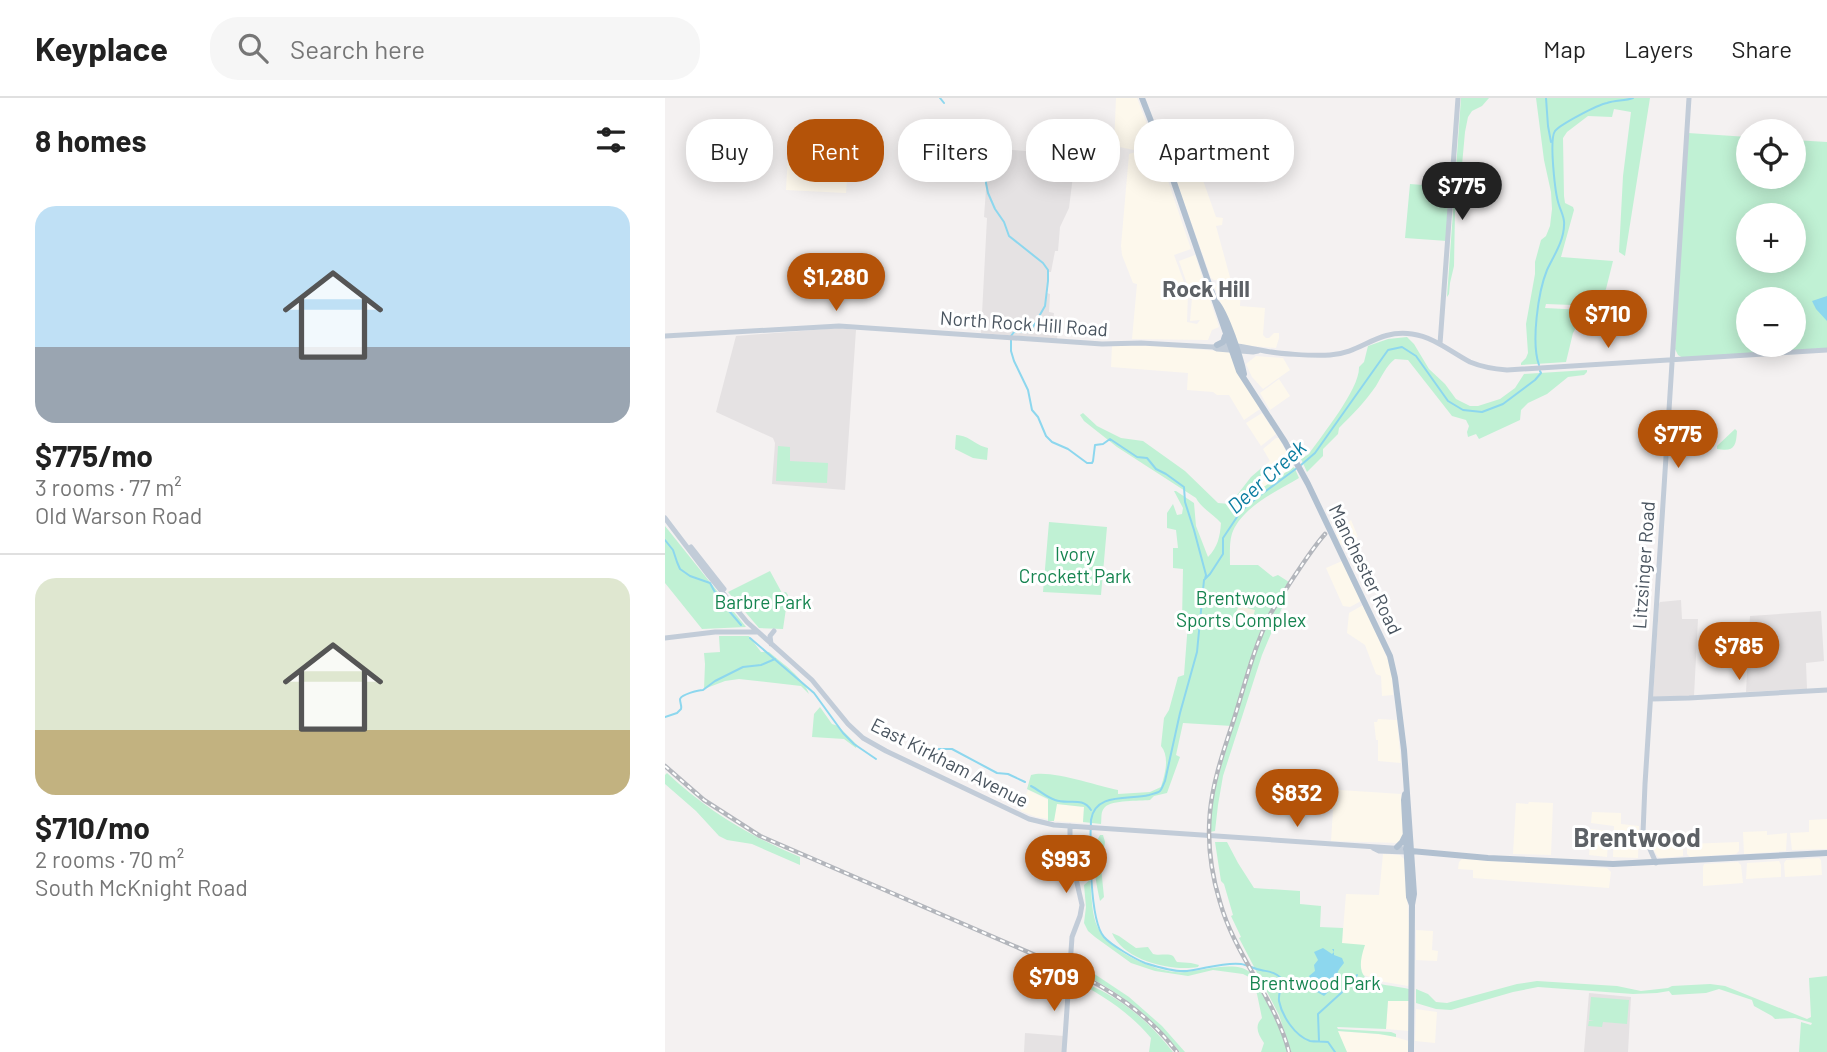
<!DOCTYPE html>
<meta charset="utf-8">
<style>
body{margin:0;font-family:Barlow,sans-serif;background:#f6f6f6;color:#222;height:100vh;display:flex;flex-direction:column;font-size:26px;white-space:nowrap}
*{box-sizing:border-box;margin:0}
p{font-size:23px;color:#767676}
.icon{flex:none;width:38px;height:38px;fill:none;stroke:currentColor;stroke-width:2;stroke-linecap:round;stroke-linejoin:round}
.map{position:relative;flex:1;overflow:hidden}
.details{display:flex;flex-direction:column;background:#fff;width:665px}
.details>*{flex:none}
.hud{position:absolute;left:21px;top:21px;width:665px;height:63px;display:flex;gap:14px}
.buttons{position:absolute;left:1071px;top:21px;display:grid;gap:14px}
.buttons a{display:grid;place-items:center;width:70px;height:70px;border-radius:50%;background:#fff;box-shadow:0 4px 18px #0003;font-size:35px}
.price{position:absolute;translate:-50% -60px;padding:0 16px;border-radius:24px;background:#b45309;color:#fff;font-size:23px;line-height:46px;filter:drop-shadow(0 2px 4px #0008)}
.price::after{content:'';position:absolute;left:50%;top:42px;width:21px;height:16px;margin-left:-10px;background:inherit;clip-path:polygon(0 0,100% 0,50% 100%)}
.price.active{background:#222;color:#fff}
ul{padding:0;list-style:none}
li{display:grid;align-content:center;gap:14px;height:371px;padding:0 35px}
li+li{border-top:2px solid #e0e0e0}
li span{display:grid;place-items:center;height:217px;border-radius:21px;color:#555}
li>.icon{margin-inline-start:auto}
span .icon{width:126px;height:126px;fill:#fffc;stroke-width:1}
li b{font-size:30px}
h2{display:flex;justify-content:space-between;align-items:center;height:84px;padding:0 35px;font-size:30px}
.chip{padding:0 24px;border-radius:28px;background:#fff;box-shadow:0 4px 18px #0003;font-size:24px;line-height:63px}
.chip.active{background:#b45309;color:#fff}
header{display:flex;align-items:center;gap:42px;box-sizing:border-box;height:98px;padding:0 35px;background:#fff;border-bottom:2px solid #e0e0e0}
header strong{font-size:33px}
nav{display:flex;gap:38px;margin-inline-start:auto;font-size:24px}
.search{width:490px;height:63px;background:#f6f6f6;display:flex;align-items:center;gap:18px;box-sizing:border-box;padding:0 24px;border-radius:28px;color:#767676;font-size:26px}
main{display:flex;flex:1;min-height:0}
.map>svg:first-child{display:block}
.commercial{fill:#fdf8ec}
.education{fill:#e5e2e3}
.green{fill:#c0f1d4;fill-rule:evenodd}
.sand{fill:#f4efe3}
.water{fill:#8dd7ee}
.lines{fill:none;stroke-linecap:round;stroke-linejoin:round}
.stream{stroke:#8dd7ee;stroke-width:2}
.secondary{stroke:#c2ccd8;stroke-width:5}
.primary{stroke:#b1c0d0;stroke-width:6}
.rail-casing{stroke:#b3b6bc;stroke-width:4.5}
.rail{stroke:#fff;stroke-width:2;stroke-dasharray:5;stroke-linecap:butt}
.labels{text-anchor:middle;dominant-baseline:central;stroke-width:6;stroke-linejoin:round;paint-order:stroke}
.street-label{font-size:19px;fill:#49545f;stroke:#fff}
.park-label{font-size:19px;fill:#168450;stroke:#fff}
.water-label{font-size:21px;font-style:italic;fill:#0b7da1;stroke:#fff}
.quarter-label{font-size:23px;font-weight:bold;fill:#5d6166;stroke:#fff}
.district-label{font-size:26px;font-weight:bold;fill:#5d6166;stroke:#fff}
</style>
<header>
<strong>Keyplace</strong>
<div class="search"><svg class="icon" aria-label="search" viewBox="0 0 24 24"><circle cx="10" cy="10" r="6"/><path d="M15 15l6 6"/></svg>Search here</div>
<nav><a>Map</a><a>Layers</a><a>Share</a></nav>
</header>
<main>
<section class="details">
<h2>8 homes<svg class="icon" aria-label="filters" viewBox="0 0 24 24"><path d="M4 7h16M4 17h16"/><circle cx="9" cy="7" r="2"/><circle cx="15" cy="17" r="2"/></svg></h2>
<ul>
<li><span style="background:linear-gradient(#bfe0f5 65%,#9aa5b1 0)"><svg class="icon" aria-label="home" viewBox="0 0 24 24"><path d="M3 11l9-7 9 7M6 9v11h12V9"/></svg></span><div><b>$775/mo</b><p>3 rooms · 77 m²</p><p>Old Warson Road</p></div></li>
<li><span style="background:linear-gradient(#dfe7d0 70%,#c2b280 0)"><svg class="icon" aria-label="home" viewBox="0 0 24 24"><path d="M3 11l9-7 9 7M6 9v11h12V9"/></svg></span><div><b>$710/mo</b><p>2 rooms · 70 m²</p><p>South McKnight Road</p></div></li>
</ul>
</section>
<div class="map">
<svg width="1162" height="954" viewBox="0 0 1162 954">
<rect width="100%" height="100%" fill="#f4f1f1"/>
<path class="commercial" d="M451,0H472L497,65L526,151L509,157L523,195L522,224L532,226L535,222L525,223L527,200L514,163L530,157L554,229L547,232L543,242L467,241L472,186L468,185L457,157L456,148L464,56L474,53L449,48Z
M124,37L185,42L181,95L121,92Z
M509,69L534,71L551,119L558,120L557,127L551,128L566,183L549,182L546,180L507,71Z
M555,186L576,188L575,208L600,210L598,237L601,240H604L609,235H614V240L611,250L577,247L572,245L549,188Z
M484,247L564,254L595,311L579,322L564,297H552L548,294L522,292L523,275L446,269L447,248Z
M591,258L618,260L625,272L598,291L587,279L581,266Z
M614,281L625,298L605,312L595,295Z
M597,315L611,336L596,348L581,325Z
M611,340H614L629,369L591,394L585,387L604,371L601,366L605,363L598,351Z
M686,422L693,439L676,447L671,435Z
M677,463L696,503L685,509L678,508L661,470Z
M698,507L724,564L727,577L728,597L717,598L716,578L711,576L700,547L682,535L684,515Z
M713,621L732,622L736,665L713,663V642H711L709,624H712Z
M660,691L736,696L738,736L734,745L666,743L668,712L659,711Z
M363,692L383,702V721L371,719L356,713L355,709Z
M864,704L888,705L886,757L848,756L851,705L863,706Z
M391,706L419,709L418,725L389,723Z
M927,714L956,715V726L974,728L973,760L948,759L949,728L926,725Z
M1162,721V751L1127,752L1125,735L1144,734V722Z
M926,731L944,733L942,759L924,757Z
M1102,733V737L1122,735L1121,753L1079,756L1078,734Z
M1002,735L1018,737V758L996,760L993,759L983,743L1001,744Z
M1074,744V753L1071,756L1025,759L1022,756V746Z
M718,756L735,757L740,762L744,828V887L743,888L714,883L697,876L695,860L677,845L681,796L714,797Z
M1154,760L1156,762L1157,777L1120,779L1119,765L1121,762Z
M797,761L942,770L946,774L944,790L808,780V772L793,771L794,764Z
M1114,763L1116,767V779L1081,781L1082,765Z
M1073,764L1076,767L1078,785L1038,788V769L1039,766Z
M751,832L768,833L767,852L773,853L772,863L751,862Z
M723,903H745L744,933L721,931Z
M751,911L772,914L770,945L750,943Z
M672,933L723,937L744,943L743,954H682Z"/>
<path class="education" d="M324,50L420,58L408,78L404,110L395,129L393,153H390L386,174H383L382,195L385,196L384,214L389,215L388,223H394L392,241L316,235L322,120L319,119Z
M174,230L191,232L180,392L107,386L110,345L108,340L51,314L71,238Z
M1016,502L1017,521H1033L1029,598L988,599L994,506L995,504Z
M1156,513L1159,563L1141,565L1142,591L1081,594L1085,518Z
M924,895L966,899L963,954H919Z
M360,935L399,938L397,954H359Z"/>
<path class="green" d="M796,0H826H824L817,8L807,13L803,19L800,34L794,100L790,114L789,168L785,185L784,196L782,199Z
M871,0H985L960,158L954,154L958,78L966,14L949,11L947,19L923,18L902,34L898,40L899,98L900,105L908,109L909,112L896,159L948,163L941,191L933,208L881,206L880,210L919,212L920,213L908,235L901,264L856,267V265L861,260L863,255L861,226L870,176V164L876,142L881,138L885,128L887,111L886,94L879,62Z
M1023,35L1083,39V79H1129V42L1162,44V250L1018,260L1013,257L1010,251ZM1083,117H1129V163H1083ZM1083,201H1129V247H1083Z
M745,86L783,89L785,91L782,143L740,140Z
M742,239L749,246L764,271L780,286L791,301L805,308H813L835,301L850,290L859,276L922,272V274L919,277L903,279L882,296L863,305L856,312L855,322L814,341L811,336L803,339L802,334L804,328L801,322L787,318L743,262L730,261C721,268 717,278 711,288C700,304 687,317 674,330L673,336L658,351V358L642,374L636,361L644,356C657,337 695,291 694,269L699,264L703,248L723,241Z
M418,315L432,328L456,340L478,343L520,373L553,405L565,406L586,379L601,366L604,371L585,387L591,394L629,369L634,380C612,393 579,408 568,433C564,442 565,456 565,467H593L608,479L613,477L624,484L612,503L619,505L597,557L558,678L553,707L550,733L545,734L548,699L567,628L518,625L511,657L515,659L502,695L489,698L485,702C474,703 447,702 440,709C435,714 437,720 436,726L418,724L419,709L392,706L389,723H383V701L362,691L366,677C385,671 432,688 453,692V696L485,694L496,689C500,676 505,659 496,648L499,620L504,612L513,579L519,577L523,525L517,523L518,471L508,470V450H513L511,432L502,430V415L508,406L512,417L517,416L518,410L509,393H511L529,405L531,428L543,459C553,449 555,438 556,425C549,417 535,409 531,400L452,349L419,323L415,317Z
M1070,331L1072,333C1071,349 1069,354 1052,351V348Z
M291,337C306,338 309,347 323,350L322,362L308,360L290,351Z
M113,348L125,349V363L163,365L162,385L111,383Z
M384,424L442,429L436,497L378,494Z
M0,428L81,529L37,531L0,485Z
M105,473L117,495L121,494L123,497L118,531L94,530L63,494Z
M54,538H84L96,554H104C118,566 138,579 144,596L136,588L74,581L60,583L39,591L40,566L39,555L55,554Z
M155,609L167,626L173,628L192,647L191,650L179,641L147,639L149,616Z
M2,675C43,713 84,738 135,759V767L87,746L62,742L54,738L31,713L0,686V677Z
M435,737H438L440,744L436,769L439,799L435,803C431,784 424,754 435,737Z
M550,744H562L573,765L589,790L635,793V806L656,808L655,829L678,830L677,845L700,847C685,890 713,884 744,891L745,903H723L721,931L672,929L673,931L726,934L731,936V939L714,936L673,933L682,954H626L614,917L574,840L576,839L566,818L568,817L559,786L556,783Z
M425,782C427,797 426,816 433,830C443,853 495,877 520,874C538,873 573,861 587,876C591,879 593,886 595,890C606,911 616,931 623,954H596L599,945C593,936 589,928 597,920L592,896L584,879L578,876L548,872L523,878L490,873L466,865L430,839L423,833L419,825L421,809L419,787Z
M447,835L454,838L471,850L483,849L488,856C493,858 504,855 508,858C510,860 510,862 512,864L526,865L534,867L533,869C506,874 458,862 447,835Z
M410,863L464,899L497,928L520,954H515C481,913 454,894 407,870L408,864Z
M407,877C417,885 434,890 446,898C470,912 491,932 508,954H484L486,940C463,913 437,897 407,881Z
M1162,878V954H1134L1136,924L1146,927L1147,925L1130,920L1110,921L1107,918L1089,908L1087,902L1054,891L1041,895L1007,897L1004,893L992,895L968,896L873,889L848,894L786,912L771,911L751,905V891L763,896L771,904L782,905L852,886L872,883L952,888L976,893L1003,890L1007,888L1045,886L1060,888L1142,921L1146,919L1144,880Z
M926,899L964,902L962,926L938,924L937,929L923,928L924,923H929L924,922Z"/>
<path class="sand" d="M574,508L590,512L585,529C576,529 570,526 570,516Z"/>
<path class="water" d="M1162,198V223L1151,211L1147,203Z
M658,850L667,856L669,854L667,851H669V857L677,860L679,865C673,873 671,873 673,885L659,898L652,894L644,878L650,873L649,867L653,862L649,854Z"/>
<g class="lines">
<path class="stream" d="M275,0L279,5
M881,0L883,28L886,44
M299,52L319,60L322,67L321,85L323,95L330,111L339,124L344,138L378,165L383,172V183L380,208L365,234H349L346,238V253L349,263L363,292L367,312L373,319L381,338L387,344L403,351L422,365H427L428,363L430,347L438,346L445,341L472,359L482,360L491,371L501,376L519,389L520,404L529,432L541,477L540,481
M874,267C866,245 873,194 882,172C888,159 899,143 899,127C900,120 896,114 894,107C890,96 884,41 890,33C896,26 932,7 942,5C950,2 960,3 968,0
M636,367L650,355L723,252L737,249L751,258L783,303L798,312L817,314L838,306L870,282L876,275L875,273
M632,370L594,398L576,413L558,440V456L545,476L539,482L532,554L515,615L500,683C499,685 497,691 495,693C493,695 487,696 484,697C464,702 430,694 426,722C425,745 424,822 439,839C446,847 470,861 480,865C493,869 509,874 522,873C540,871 558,864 576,866C583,867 589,871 596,872C605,874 610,874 616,880C618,888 613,894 614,903C617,918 630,938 645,943C651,944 657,943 663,944L670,954
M0,442L8,452L12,464L15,471L25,478L45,485L53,500L76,527
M85,540L149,595L178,635L189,646L211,661
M0,619L12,615L16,611C17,608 15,605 15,601C17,596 34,592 38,592L50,583L78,569L96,567L110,561
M255,659L273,651H287L332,675L343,676L360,684
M366,688C374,692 381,699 390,702C404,707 417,698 426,712
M654,943L653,916L686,886L692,877"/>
<path class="secondary" d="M0,238L174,228L437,246L476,245L548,249C562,245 581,249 595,252C612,256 648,258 665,257C697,255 712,231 747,236C769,239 786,254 805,264C817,269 829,271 842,272L1162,252
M775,246L793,0
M548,249L552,251L588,254L593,253
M0,420L44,478L82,524L147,582L183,626L198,640L221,653L364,721L389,727L741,751
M26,449L59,491
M0,540L50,534H91
M106,546L105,538L109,533
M986,601L1024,600L1162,592
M708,750L714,753L741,754
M991,765L978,735L980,686L1024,0
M399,954L407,839L415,818L417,807L405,754V728"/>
<path class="primary" d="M477,0L503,67L574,273L620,344L643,386L725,558L730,580L739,652L749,796L747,807L746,954
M551,204C561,214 576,261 579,276
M552,247L558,244L560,238
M740,696L739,702L744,799L747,807
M732,749L737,744L740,738
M741,751L746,753L823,760L948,766L1162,755"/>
<g class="rail-casing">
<path id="rail" d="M0,668L39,702L95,738L400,870C444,890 482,915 512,954
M624,954C610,900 570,858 555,804C546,775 542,745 545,714C548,682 559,652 569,621C580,586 589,548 606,515C611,506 618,497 623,488C635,470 646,452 660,436"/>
</g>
<use href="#rail" class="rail"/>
</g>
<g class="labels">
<g class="street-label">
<text transform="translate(359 225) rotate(4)">North Rock Hill Road</text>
<text transform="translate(978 467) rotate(-86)">Litzsinger Road</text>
<text transform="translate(701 471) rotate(64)">Manchester Road</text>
<text transform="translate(285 664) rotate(27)">East Kirkham Avenue</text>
</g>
<g class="park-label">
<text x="410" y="455">Ivory<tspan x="410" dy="22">Crockett Park</tspan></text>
<text x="576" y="499">Brentwood<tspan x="576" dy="22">Sports Complex</tspan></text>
<text x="98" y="503">Barbre Park</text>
<text x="650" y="884">Brentwood Park</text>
</g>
<g class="water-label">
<text transform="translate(601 378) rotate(-42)">Deer Creek</text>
</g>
<g class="quarter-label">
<text x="541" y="190">Rock Hill</text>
</g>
<g class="district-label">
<text x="972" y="738">Brentwood</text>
</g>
</g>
</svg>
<div class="buttons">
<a><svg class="icon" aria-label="locate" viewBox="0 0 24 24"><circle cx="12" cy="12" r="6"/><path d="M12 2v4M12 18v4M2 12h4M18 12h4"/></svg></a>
<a>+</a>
<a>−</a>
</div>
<b class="price active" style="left:797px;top:124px">$775</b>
<b class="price" style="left:171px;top:215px">$1,280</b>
<b class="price" style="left:943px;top:252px">$710</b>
<b class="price" style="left:1013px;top:372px">$775</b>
<b class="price" style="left:1074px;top:584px">$785</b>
<b class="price" style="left:632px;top:731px">$832</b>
<b class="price" style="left:401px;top:797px">$993</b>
<b class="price" style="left:389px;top:915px">$709</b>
<div class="hud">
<a class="chip">Buy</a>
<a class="chip active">Rent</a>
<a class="chip">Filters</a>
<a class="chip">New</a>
<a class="chip">Apartment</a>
</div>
</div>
</main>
